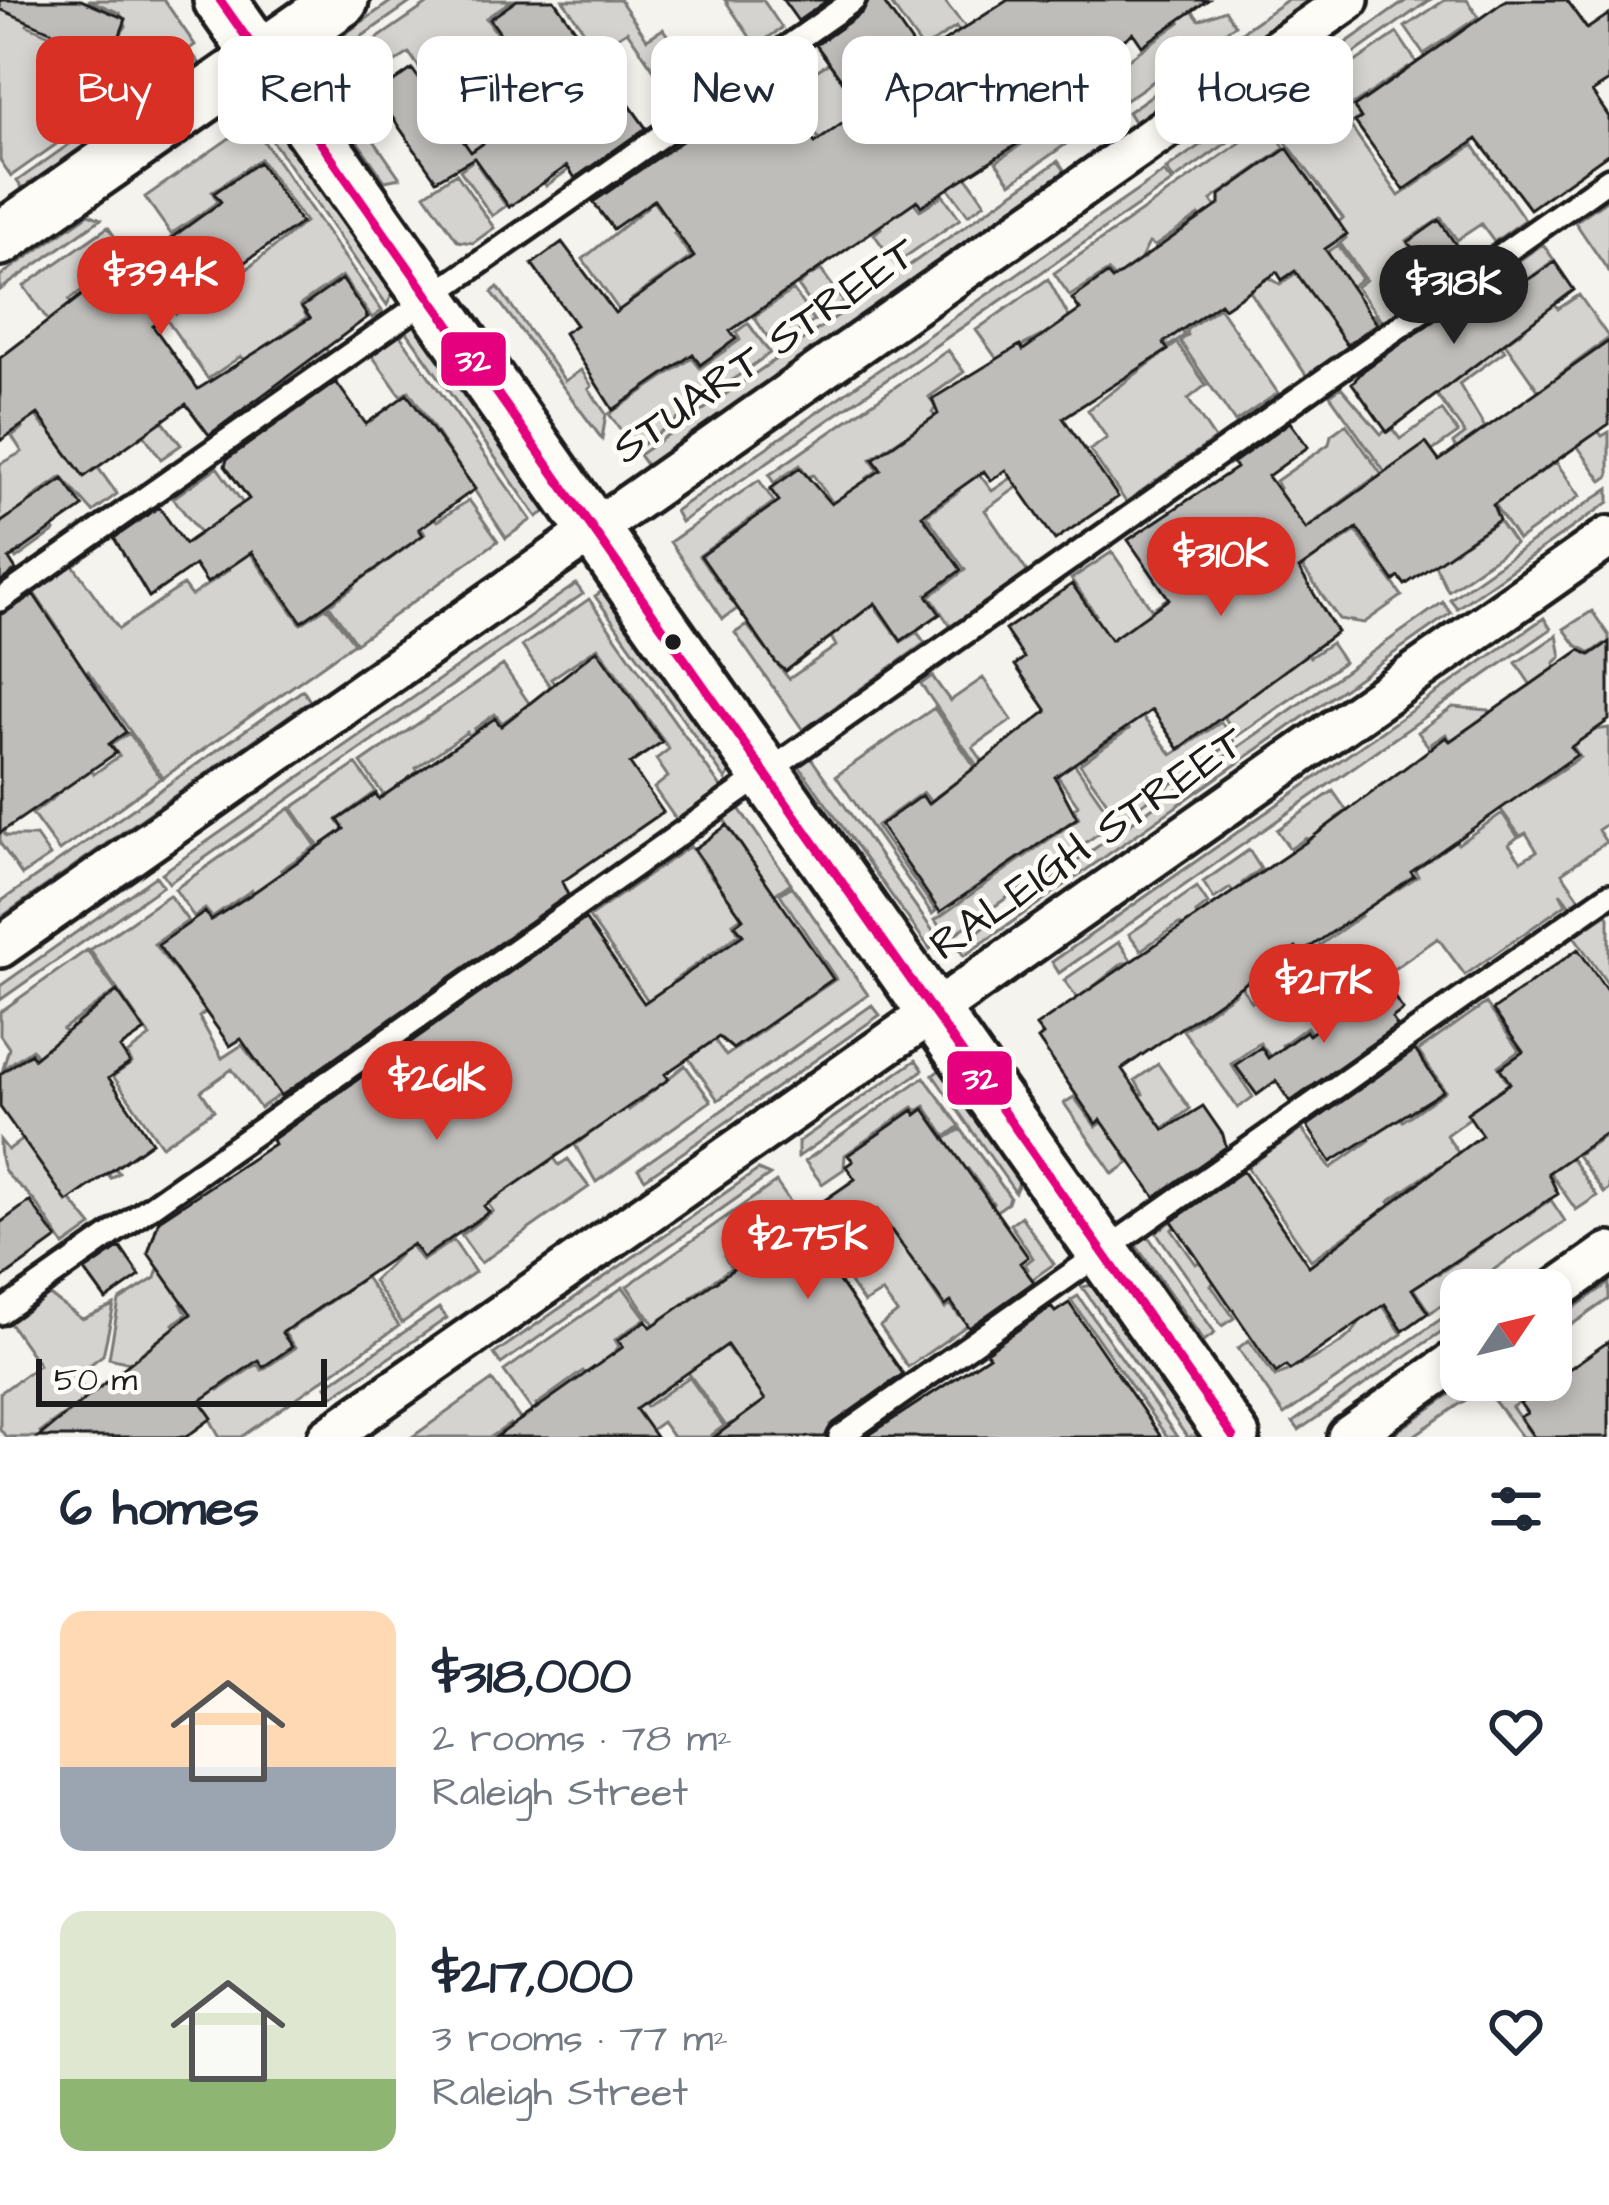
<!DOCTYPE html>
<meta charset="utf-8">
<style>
body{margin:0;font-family:"Architects Daughter",sans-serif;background:#f6f6f7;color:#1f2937;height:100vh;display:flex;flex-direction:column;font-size:45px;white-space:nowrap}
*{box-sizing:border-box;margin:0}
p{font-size:39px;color:#747a83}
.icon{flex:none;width:66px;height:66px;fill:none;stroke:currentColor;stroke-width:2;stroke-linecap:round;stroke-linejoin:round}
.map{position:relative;height:1437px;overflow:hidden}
.details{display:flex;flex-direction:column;background:#fff;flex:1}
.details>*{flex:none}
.hud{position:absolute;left:36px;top:36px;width:1539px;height:108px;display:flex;gap:24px}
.needle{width:78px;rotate:55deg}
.controls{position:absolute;left:1440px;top:1269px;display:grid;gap:24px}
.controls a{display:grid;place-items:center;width:132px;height:132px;border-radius:24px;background:#fff;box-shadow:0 6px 18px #0003;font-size:60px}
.scale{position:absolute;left:36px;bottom:30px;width:291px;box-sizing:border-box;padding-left:12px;border:6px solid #1c1c1c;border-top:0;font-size:33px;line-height:42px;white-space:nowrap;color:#1c1c1c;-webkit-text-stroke:9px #fdfcf7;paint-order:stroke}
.price{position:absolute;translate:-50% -102px;padding:0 27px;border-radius:42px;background:#d93025;color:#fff;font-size:39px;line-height:78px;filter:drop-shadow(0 3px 6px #0008)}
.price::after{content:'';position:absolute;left:50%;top:72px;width:36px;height:27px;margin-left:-18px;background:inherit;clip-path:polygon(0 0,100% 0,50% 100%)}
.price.current{background:#222;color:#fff}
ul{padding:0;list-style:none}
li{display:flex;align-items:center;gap:36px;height:300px;padding:0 60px}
li span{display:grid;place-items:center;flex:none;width:336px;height:240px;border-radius:24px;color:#555}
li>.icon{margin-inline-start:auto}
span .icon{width:144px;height:144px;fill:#fffc;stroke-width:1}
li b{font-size:51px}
h2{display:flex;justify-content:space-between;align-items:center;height:144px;padding:0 60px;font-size:51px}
.chip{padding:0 42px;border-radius:24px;background:#fff;box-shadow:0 6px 18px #0003;font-size:42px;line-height:108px}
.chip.current{background:#d93025;color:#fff}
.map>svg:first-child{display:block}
.green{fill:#d4d3cf;stroke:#787876;stroke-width:3}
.building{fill:#bebdba;stroke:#1c1c1c;stroke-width:3}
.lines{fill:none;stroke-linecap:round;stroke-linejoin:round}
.service-casing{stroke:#1c1c1c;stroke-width:30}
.minor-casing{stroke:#1c1c1c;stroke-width:48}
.tertiary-casing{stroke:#1c1c1c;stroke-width:60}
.service{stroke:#fdfcf7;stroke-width:21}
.minor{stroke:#fdfcf7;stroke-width:39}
.tertiary{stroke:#fdfcf7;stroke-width:51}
.bus-1-casing{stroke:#fdfcf7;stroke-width:18}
.bus-1{stroke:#e5007d;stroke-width:9}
.bus-dot{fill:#1c1c1c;stroke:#fdfcf7;stroke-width:4.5}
.labels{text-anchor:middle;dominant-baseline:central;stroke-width:10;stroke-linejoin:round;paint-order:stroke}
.street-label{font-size:45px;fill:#1c1c1c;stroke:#fdfcf7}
.line-badge{stroke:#fdfcf7;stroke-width:4.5}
.badge-label{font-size:33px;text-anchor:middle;font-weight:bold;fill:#fff}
</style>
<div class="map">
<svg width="1609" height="1437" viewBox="0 0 1609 1437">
<rect width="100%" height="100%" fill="#f4f3ee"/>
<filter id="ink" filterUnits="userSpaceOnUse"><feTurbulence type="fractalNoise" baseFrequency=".00833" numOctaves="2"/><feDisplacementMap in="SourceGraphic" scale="24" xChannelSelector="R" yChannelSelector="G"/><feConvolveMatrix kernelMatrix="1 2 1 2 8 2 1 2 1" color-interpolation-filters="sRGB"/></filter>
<g filter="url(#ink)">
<path class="green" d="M0,0H38L27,25L54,37L41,72L99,97L104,84L128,94L11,176L0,160Z
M88,0H164L195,45L153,75L108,52L126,26L120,13Z
M393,0H414L331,58L325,48Z
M433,0H512L486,18L543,99L602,59L608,67L584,84L585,158L546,186L505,126L490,136L495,144L478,166L506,206L492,216L460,170L471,162L460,146L469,139L409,53L382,71L365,47Z
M563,0H620L647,39L663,29L694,74L669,92L627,31L597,50Z
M725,0H763L782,28L756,46Z
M888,0H944C981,53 1038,84 1076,137L1011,183L996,162L1029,139L1024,123L956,27L923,49Z
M1287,0H1310L1135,123L1128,112Z
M1407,0H1430L1174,180L1166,169Z
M1445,0H1467L1478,17L1424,54L1405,27Z
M1167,2L1192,11L1199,20L1225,10L1235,25L1126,100L1108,74L1180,22Z
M1397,33L1423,72L1415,77L1408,67L1353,105L1360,117L1350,125L1399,196L1473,145L1525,220L1494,242L1481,224L1457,240L1441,218L1406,241L1436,286L1383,322L1356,287L1366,280L1340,243L1346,238L1336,224L1343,218L1270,121Z
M860,44L878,50L985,203L968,215L949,189L956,182L883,94L848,119L920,210L943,195L960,219L895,264L874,234L881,228L785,90Z
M194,56L202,67L24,191L17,181Z
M332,80L400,178L385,181L320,88Z
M270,110L395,289L387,305L257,119Z
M251,123L382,311L372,318L342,276L300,305L307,317L286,332L303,356L322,343L328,352L268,394L241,356L208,379L162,313L170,307L176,314L215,286L225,287L305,222L260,159L212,192L218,202L171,234L145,197Z
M1268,123L1285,148L1211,200L1263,274L1280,284L1338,245L1362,279L1321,308L1341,336L1374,314L1382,327L1308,378L1199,215L1155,246L1149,243L1134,272L1185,335L1168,347L1121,280L1117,283L1108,271L1070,296L1054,273Z
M1058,161L1065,171L647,466L639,455Z
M1164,172L1172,182L681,522L675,511Z
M456,173L494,228L473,243L458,241L425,194Z
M636,177L660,211L685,194L700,214L674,233L691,257L632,299L677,363L663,373L583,259L647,207L629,182Z
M752,193L810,276L821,270L844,302L821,318L798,286L806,279L748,196Z
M1609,198V272L1575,222Z
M89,214L101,219L0,290V276Z
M108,227L129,257L130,269L112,282L104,273L69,300L181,445L161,459L116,395L86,375L24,286Z
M1543,244L1554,260L1534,275L1558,309L1579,295L1609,338L1559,375L1602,436L1609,432V476L1602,481L1505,343L1526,328L1492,279Z
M1048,279L1080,337L1048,346L1041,336L997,359L976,330Z
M498,287L565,381L581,370L592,386L589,389L606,414L602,439L492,292Z
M793,290L814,321L775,348L754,317Z
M1219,307L1278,393L1235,422L1180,341L1188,335L1186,330Z
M416,321L549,509L537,517L405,329Z
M748,323L770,353L635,450L609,414L692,358L700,368L740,340L736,332Z
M1491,332L1505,351L1459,384L1496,446L1537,475L1556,462L1580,496L1518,540L1453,443L1465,434L1425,378Z
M399,334L531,520L506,538L409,391L401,396L371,354Z
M1177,343L1206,385L1188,399L1215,439L1126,502L1090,450L1107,438L1088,410Z
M948,350L964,372L929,397L936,408L932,412L992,491L1029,466L1019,486L985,510L1028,573L951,627L930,596L965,570L926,515L959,491L914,430L871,459L878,470L867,478L874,490L840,513L813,475L808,477L800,465L774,483L769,475Z
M1341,387L1381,434L1391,427L1400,439L1442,410L1458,433L1418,461L1459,537L1465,544L1499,521L1515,544L1448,591L1396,488L1330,395Z
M19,392L45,428L84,400L96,465L117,494L93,512L62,477L32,498L55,531L16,559L0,536V464L22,452L12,436L22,428L4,403Z
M1346,424L1391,488L1385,491L1374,478L1313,523L1331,548L1356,531L1402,596L1364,623L1339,619L1281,537L1166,624L1155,607L1225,558L1211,536L1280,488L1276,481L1329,444L1331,435Z
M217,467L264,533L246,547L301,624L327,607L354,643L163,778L88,671L18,719L0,644L14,663L60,631L32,590L71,562L119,629L183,585L191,596L229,570L173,498Z
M376,467H399L437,521L469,500L498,541L356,643L329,605L354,587L278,481L324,501L374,571L425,534Z
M759,480L774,502L699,556L733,603L805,553L808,559L723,619L670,542Z
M1609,488V502L1457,608L1450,599Z
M1112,552L1155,614L1092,651L1172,755L1221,722L1234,741L1120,820L1080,764L1129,729L1065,637L1096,615L1071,579Z
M576,584L583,594L169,883L162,873Z
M606,588L732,766L726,780L595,596Z
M589,599L722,789L677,821L654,788L668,777L656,759L669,749L598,647L551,679L565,699L561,702L522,646Z
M872,602L901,642L917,632L925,643L803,730L735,633L747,625L789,679L836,646L831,637Z
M1443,602L1451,613L964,956L957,946Z
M1592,611L1609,636V650L1604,644L1591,653L1576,645L1564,629Z
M1544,618L1551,629L1059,973L1052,962Z
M1557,635L1561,657L1554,663L1595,730L1609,728V822L1598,830L1606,842L1562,873L1580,899L1570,906L1560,893L1566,904L1465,975L1438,938L1331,1013L1338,1024L1316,1040L1307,1027L1282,1045L1298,1068L1285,1077L1260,1043L1231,1064L1253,1097L1238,1108L1183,1030L1235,993L1189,928L1179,924L1141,950L1129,934L1197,887L1208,904L1196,913L1203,923L1199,927L1252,1002L1293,974L1283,959L1290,955L1296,962L1361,916L1306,838L1290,849L1277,830L1333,791L1347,811L1336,818L1389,895L1418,876L1414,869L1452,837L1458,844L1502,813L1518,837L1509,844L1521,861L1537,851L1526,833L1520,836L1446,734L1428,746L1418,732L1453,707L1489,710L1497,721L1493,725L1537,786L1580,757L1516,663Z
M1331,643L1344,662L1237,736L1220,711L1284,672L1280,666L1304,649L1310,657Z
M503,665L561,750L525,707L502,723L495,714L474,729L501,769L495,774L467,732L416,768L444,809L387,800L361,763Z
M932,676L950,701L983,678L1012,720L973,747L986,766L980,770L921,684Z
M303,690L310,701L0,918V902Z
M45,706L94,774L119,756L111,745L129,733L161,778L59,851L32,814L56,796L6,726Z
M934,708L982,777H964L930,801L923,792L876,826L936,911L932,914L836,776Z
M1069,756L1115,822L948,939L935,920L1079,818L1074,809L1078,805L1052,768Z
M811,758L940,941L930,949L799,766Z
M356,764L376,792L337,820L389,894L374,925L292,808Z
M738,807L791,883L733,923L739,934L673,981L726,1056L773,1023L721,949L742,935L796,1006L836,979L780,894L792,886L868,995L718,1100L589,917L690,846L714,880L749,857L723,818Z
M290,808L316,846L281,870L295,891L311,976L252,890L212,917L205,909L194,917L175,889Z
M0,828L6,836H36L50,856L22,875L0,843Z
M1249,850L1261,869L1242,883L1290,951L1230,888L1214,899L1203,882Z
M156,876L163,886L0,1000V986Z
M169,895L188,921L154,944L207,1011L199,1017L222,1058L242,1045L281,1094L260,1108L232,1069L201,1091L214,1110L162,1146L113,1076L132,1063L127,1054L150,1037L90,950Z
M1607,914L1609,917V986L1574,936Z
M1119,942L1133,963H1123L1078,999L1064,980Z
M87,950L116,991L63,1029L76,1049L92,1136L119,1173L111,1178L85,1142L46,1170L92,1226L64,1246C53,1229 43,1210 29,1195C10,1175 0,1179 0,1140L8,1150L63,1110L61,1091L32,1049L3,1069L9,1048L0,1035V1012Z
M1486,1003L1519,1051L1498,1066L1531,1122L1475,1114L1446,1135L1478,1181L1461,1192L1441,1165L1389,1201L1413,1237L1391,1252L1368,1220L1311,1260L1247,1167L1302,1129L1331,1168L1370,1140L1344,1100L1374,1079L1403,1121L1445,1091L1418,1051Z
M872,1005L880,1015L645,1179L638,1169Z
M574,1032L629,1110L685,1065L711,1101L596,1182L575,1145L596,1129L547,1058Z
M916,1060L923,1070L798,1157V1142Z
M1158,1064L1190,1109L1125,1156L1129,1163L1113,1174L1064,1103L1074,1097L1096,1127L1143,1094L1135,1080Z
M941,1069L1022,1176L1015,1192L933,1075Z
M924,1077L960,1126L946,1137L925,1106L917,1111L913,1107L845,1155L844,1169L822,1184L805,1161Z
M323,1101L343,1115L357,1169L422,1261L453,1240L475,1272L402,1323L373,1281L399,1255L300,1117Z
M961,1129L1010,1197L1008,1203L923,1262L993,1203L968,1169L890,1230L933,1280L928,1284L945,1309L951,1305L959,1316L1028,1269L1025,1264L1033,1258L1010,1224L1021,1216L1054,1264L908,1367L880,1326L897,1313L882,1292L864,1303L826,1248L849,1232L833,1209Z
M435,1130L508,1189L554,1158L559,1165L568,1159L589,1187L481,1263L461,1235L493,1211Z
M1521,1131L1561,1143L1597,1196L1576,1210Z
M1609,1133V1189L1604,1193L1577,1155Z
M758,1170L770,1175L501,1364L494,1354Z
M776,1182L833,1263L790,1209L724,1256L731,1268L691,1297L745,1372L832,1407L742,1437L732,1423L726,1426L627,1286Z
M1551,1200L1565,1221L1430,1313L1404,1275L1415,1241L1438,1274L1492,1238L1522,1205L1529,1215Z
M1175,1219L1179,1224L1172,1230L1196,1264L1206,1257L1220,1278L1211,1285L1234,1318L1222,1326L1156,1232Z
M1148,1236L1215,1333L1204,1341L1135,1244Z
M160,1263L215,1280L181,1304L187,1314L173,1324L219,1390L257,1364L262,1370L295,1348L247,1279L251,1273L291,1329L365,1277L399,1326L241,1437H220L198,1398L142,1355L130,1363L109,1358L119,1301L155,1278Z
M1609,1283V1299L1551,1339V1324Z
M1098,1284L1206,1437H1187L1082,1287Z
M623,1287L646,1318L615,1340L619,1346L611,1358L646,1407L689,1377L724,1426L709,1437H673L662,1422L641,1437L627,1433L583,1371L536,1405L551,1437L504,1371Z
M48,1294L82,1319L114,1305L103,1355L75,1376L113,1430L97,1437L75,1407L40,1432L43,1437H6L0,1429V1393L39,1365L9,1322Z
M1078,1296L1177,1437H1167L1071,1300Z
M1377,1297L1402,1334L1284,1415L1238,1348L1249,1340L1275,1377C1294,1366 1339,1351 1356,1328C1365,1314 1361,1308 1377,1297Z
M1461,1305V1318L1299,1430L1293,1422Z
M439,1308L447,1318L333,1396L326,1386Z
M492,1380L533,1437H519L510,1424L491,1437H412Z
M1509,1380H1523L1532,1393L1512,1407L1533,1437H1522L1489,1394Z
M1459,1388L1470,1397L1412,1437H1389Z"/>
<path class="building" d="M0,0H81L126,19L98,94L44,71L59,35L0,9Z
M517,0H554L646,128L575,178L567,166L509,207L474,158L436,180L376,94L412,69L471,152L546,99L490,19Z
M783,0H828L798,21Z
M869,0H882L921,56L1008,0H1208L1142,46L1133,33L1086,68L1092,85L1022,134L1025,139L921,206L917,200L730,331L736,339L700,365L693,354L613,410L564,333L576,325L532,264L562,242L615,313L694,257L654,200L613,229L593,202L771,80L815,143L863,109L816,45L863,12Z
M1506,0H1566L1587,29L1609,14V81L1592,92L1609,117V153L1530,209L1477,139L1404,190L1355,122L1361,118L1354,107Z
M1287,148L1347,234L1325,249L1377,324L1347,345L1295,271L1282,280L1277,272L1224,308L1220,303L1163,343L1168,350L1063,418L1118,497L1055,540L1006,470L991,481L984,471L922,515L961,570L927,595L940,614L901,641L875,603L786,671L776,663L701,556L779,501L770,489L800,468L831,504L881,470L873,459L938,414L932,399L1020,345L1023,350L1080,310L1072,299L1107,274L1112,280L1220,204V195Z
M259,162L301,223L153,326L198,389L310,318L302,307L342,279L368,317L209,435L186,404L84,477L38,414L0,441V358L104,278L110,287L174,243L171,238L221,202L214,193Z
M1439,220L1458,248L1428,270L1408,242Z
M1555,262L1574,290L1387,432L1352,383L1364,370L1470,295L1481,310Z
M1609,341V424L1493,505L1499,520L1405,585L1399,577L1394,581L1357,528L1299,569L1337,632L1179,749L1152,710L1055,777L1077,818L940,912L880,825L922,795L928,804L1047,711L1015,665L1024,658L1005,630L1072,584L1111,640L1169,599L1128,540L1236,468L1233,463L1290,422L1308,447L1268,476L1306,529L1426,443L1439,461Z
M336,382L366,424L407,394L475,489L419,529L423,535L302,622L252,552L207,583L195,565L149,597L114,538L159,507L185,544L249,499L225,466L227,459Z
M63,479L83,507L9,559L16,570L0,582V523Z
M34,595L126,732L109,744L116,753L0,833V615Z
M1609,642V720L1571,747L1577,755L1411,872L1414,876L1390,893L1300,954L1296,948L1122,1069L1164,1130L1203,1106L1223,1135L1226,1147L1155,1197L1101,1120L1096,1124L1038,1039L1043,1035L1036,1026L1306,842L1446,737L1450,741L1580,650L1590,655Z
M597,650L662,742L630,764L663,812L562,882L568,895L281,1096L241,1039L230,1046L158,945L205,912L211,920L250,895L344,829L338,820L376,794L379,799L495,718L501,726Z
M727,825L833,979L733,1049L719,1037L665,1074L669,1079L484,1206L489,1212L423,1258L413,1244L282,1333L292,1347L263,1367L258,1360L200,1401L212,1418L186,1437H38L191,1314L148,1253L159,1220L274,1144L272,1140L585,919L644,1003L743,935L735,925L743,919L694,849Z
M1578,949L1609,994V1131L1548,1173L1558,1194L1412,1289L1428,1313L1403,1331L1385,1304L1290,1370L1286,1366L1276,1373L1172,1221L1243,1171L1309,1266L1482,1135L1467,1113L1510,1083L1500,1068L1523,1052L1493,1010Z
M1383,981L1403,1010L1392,1018L1397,1026L1290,1102L1276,1081L1257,1095L1235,1065L1261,1047L1268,1058L1306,1031L1309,1035Z
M117,991L145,1031L120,1048L130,1063L109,1078L152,1142L67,1202L0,1107V1074L31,1053L34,1058Z
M1415,1050L1443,1091L1331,1162L1307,1126Z
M924,1109L1028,1257L1020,1263L1034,1282L969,1328L951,1302L945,1306L877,1210L818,1251L903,1374L831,1425L825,1437H714L765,1400L727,1345L636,1409L656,1437H496L623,1347L618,1340L646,1320L651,1327L735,1268L727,1257L791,1212L796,1220L855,1179L846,1166L853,1161L848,1155L913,1110L916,1115Z
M30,1201L57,1239L0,1280V1223Z
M120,1247L140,1276L106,1300L85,1271Z
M1069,1303L1161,1437H866L989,1356L986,1352L1051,1307L1055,1312Z
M1609,1341V1437H1534L1520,1417L1527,1413L1520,1403Z"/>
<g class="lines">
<g class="service-casing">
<path id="service" d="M0,600L854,0
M0,1313L1609,179
M840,1437L1609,895"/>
</g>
<g class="minor-casing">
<path id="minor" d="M0,947L1348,0
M1551,1294L1609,1253
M328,1437L1609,537
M1348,1437L1461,1357"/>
</g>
<g class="tertiary-casing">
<path id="tertiary" d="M220,0L1233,1437
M0,239L342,0"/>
</g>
<use href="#service" class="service"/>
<use href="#minor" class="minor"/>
<use href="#tertiary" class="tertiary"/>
<g class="bus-1-casing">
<path id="bus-1" d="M220,0L1233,1437"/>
</g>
<use href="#bus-1" class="bus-1"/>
</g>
</g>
<circle class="bus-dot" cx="673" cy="642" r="10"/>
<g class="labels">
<g class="street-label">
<text transform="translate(765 351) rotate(-35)">STUART STREET</text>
<text transform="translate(1088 844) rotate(-35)">RALEIGH STREET</text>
</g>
</g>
<g class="line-badge">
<rect x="439" y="330" width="69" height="58" rx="12" fill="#e5007d"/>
<rect x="945" y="1049" width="69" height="58" rx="12" fill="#e5007d"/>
</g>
<g class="badge-label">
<text x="473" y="371">32</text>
<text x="980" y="1089">32</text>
</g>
</svg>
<div class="controls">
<a><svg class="needle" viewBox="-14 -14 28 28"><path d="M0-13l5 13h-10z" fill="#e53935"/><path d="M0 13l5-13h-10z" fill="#747a83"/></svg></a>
</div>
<div class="scale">50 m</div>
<b class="price" style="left:161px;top:338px">$394K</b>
<b class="price current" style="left:1454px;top:347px">$318K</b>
<b class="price" style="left:1221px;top:619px">$310K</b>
<b class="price" style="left:1324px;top:1046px">$217K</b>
<b class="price" style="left:437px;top:1143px">$261K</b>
<b class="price" style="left:808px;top:1302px">$275K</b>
<div class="hud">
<a class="chip current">Buy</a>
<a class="chip">Rent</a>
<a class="chip">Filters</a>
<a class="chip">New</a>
<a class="chip">Apartment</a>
<a class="chip">House</a>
</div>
</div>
<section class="details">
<h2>6 homes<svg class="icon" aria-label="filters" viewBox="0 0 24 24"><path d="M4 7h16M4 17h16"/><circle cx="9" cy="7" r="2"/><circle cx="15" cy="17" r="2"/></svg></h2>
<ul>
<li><span style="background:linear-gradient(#ffd9b3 65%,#9aa5b1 0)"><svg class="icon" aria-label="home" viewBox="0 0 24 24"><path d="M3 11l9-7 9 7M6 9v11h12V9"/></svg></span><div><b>$318,000</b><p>2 rooms · 78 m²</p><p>Raleigh Street</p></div><svg class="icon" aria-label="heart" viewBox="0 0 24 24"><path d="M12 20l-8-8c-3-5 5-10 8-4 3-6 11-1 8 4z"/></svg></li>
<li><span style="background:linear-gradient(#dfe7d0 70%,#8fb573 0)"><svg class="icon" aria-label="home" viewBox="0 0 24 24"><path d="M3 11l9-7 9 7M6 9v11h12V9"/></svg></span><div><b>$217,000</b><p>3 rooms · 77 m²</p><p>Raleigh Street</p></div><svg class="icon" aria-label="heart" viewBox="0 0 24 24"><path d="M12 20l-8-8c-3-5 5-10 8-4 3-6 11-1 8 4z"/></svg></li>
</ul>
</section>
